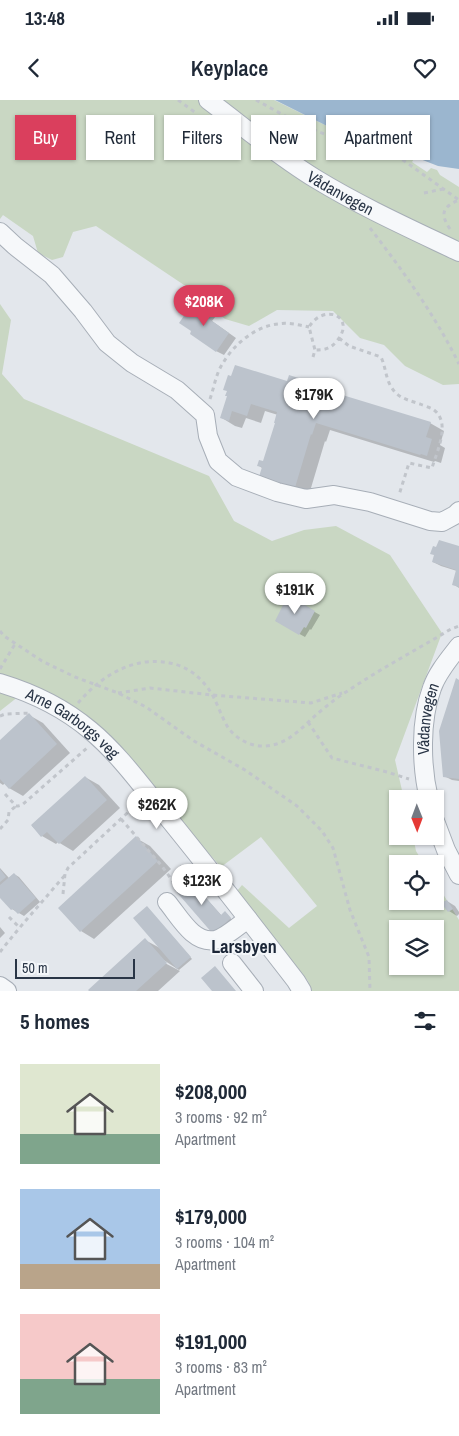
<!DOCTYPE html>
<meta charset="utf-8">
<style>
body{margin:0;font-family:"Archivo Narrow",sans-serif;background:#f6f6f7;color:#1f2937;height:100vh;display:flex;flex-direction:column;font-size:19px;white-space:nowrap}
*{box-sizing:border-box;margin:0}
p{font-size:16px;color:#747a83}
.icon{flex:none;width:28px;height:28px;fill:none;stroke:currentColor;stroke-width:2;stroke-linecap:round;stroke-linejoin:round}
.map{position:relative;height:891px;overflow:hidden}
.sheet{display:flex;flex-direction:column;background:#fff;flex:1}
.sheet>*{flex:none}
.banner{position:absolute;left:15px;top:15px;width:430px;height:45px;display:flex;gap:10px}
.needle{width:32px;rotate:179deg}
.fabs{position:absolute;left:389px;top:690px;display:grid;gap:10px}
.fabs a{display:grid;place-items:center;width:55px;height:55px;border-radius:0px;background:#fff;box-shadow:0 1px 4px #0004;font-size:25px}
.scale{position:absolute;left:15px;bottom:12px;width:120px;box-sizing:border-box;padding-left:5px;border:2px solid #293546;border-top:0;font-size:14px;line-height:18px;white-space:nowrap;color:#293546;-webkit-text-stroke:4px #f3f6f9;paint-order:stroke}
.price{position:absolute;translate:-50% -42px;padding:0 11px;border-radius:18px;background:#fff;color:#222;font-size:16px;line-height:32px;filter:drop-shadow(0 1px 2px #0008)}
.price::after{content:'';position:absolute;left:50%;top:30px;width:15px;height:11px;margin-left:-8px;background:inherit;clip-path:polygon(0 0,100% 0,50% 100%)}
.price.active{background:#da3f5d;color:#fff}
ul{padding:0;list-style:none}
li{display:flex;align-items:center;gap:15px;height:125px;padding:0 20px}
li span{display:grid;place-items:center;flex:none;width:140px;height:100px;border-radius:0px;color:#555}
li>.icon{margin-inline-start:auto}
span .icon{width:60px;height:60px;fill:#fffc;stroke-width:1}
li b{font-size:21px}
h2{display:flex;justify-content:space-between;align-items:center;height:60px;padding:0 20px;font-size:21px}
.pill{padding:0 18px;border-radius:0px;background:#fff;box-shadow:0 1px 4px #0004;font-size:18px;line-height:45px}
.pill.active{background:#da3f5d;color:#fff}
.status{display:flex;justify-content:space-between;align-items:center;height:35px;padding:0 25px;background:#fff;direction:ltr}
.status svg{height:14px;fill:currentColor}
header{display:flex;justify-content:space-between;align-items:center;height:65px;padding:0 20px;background:#fff;font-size:22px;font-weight:600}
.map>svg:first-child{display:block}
.green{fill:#c9d7c3;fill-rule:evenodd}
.water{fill:#9bb6cf}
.shadow{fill:#0003}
.building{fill:#bcc3cc}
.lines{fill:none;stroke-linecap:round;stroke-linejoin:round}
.minor-casing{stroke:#a7aeb7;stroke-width:20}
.path{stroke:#c1c5cb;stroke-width:3;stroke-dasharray:4 4;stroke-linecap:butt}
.minor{stroke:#f6f8fa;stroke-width:18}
.labels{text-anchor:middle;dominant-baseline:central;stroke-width:4;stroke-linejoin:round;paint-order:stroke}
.street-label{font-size:16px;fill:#293546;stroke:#f3f6f9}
.neighbourhood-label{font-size:18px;font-weight:bold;fill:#1b2637;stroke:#f3f6f9}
</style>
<div class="status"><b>13:48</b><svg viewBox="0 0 49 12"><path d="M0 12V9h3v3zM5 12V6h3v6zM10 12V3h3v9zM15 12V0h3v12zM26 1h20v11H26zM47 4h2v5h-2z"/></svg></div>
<header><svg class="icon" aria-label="back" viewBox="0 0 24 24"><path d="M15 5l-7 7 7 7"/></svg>Keyplace<svg class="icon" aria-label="heart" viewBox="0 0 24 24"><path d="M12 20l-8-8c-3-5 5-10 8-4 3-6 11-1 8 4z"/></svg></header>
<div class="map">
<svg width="459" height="891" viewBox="0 0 459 891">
<rect width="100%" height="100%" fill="#e3e7ec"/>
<path class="green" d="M0,0H274L327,26L347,32L370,33L388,36L415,57L412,62L427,72L431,68L437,70L440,75L459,87V284L443,285L405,266L384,245L360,238L333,211L277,210L249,226L225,219L193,191L96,126L73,132L63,157L52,160L38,153L33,136L3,115L0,119Z
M0,204L11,220L2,274L24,299L209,376L234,421L272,441L304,430L336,426L390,455L442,533L395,660L404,699H398V736H413L416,751L424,764H398V801H435V781L459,820V891H311L308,881L237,791L242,785L289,828L317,806L261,737L221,767L166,706L99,626L33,585L0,611ZM398,829H435V866H398Z"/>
<path class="water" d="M275,0H459V69L438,66L415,57L388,36L370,33L347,32L327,26Z"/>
<path class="shadow" d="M202,207L216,216L212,221L236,238L224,255L216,251L193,231Z
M288,282L326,288L341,296L430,323L444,331L440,345L445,348L441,363L435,361L434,362L330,330L326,342L325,341L308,398L259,366L264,363L278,315L265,311L261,323L246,318L242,328L235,326L222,318L228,296Z
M459,448V488L453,484L457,471L441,466L433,462Z
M288,497L320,515L311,530L310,529L305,537L276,521Z
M459,581V681L452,680L444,676Z
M29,615L43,623L70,653L23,696L9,688L5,683L3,685L0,683V642Z
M85,677L99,685L120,708L73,751L58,742L56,744L42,736L32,726Z
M136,738L150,746L171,769L94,839L81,831Z
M0,768L9,778L14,774L19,777L40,802L24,816L12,809L0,796Z
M188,778L222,816L227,814L232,820L216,834Z
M447,801L455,806L459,812V814L457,816L449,811Z
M147,807L192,859L179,870L162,859L161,861L180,871L158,891H91L145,840L160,848Z
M0,827L5,833L0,838Z"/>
<path class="building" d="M194,201L209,211L205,216L229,233L216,252L190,234L191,231L179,223Z
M235,265L287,281L289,275L327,287L326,290L431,322L426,337L432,339L427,356L421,354L420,355L316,323L312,335L311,334L294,391L258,380L262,367L257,366L259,360L263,361L275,323H274L277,312L251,304L247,316L232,311L229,321L220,318L227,296H225L227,291L223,290L228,275L231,276Z
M439,440L459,446V487L452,485L456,470L432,462L434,455L430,454L433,446L436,447Z
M288,495L315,511L306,528L304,527L299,535L275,521Z
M456,578L459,580V679L443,677L439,631Z
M29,613L57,644L9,689L0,679V640Z
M85,676L107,700L59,744L47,732L41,737L31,725Z
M136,736L158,761L80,832L58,808Z
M0,769L6,777L0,782Z
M14,773L36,798L18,814L13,809L11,810L0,798V785Z
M188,777L221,815L225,811L231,818L213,834L174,789Z
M447,800L453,809L448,812L441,803Z
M147,806L191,857L177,869L133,818Z
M145,838L167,863L136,891H89L88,890Z
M215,866L236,891H212L201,878Z"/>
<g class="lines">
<g class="minor-casing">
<g id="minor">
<path id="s1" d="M208,0C244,27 278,56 316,79C362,107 411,129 459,152"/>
<path d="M0,132L15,146L52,175L83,211L107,243L132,263L177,290L205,315L208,336L218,361L237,377L277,392L306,399L334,395L370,402L430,421L442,422L455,415L459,411"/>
<path id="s2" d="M0,583C33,593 64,608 90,630C118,653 141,685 164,713C209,768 252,824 296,881L302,891"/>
<path id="s3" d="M429,699C421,666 420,620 432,588C437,573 449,559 459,546"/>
<path d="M435,721L446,750L459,775"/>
<path d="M167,802C179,816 193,844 215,840C225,838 239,825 248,819"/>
<path d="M232,863L254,891"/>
<path d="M0,886L7,891"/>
</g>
</g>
<path class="path" d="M178,0L196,13
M256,0C284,15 313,33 345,40C359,43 373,43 386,48L459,100
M424,93L443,89
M370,128C403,171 435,215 459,264
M450,129C440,114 442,107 459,100
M339,238L349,246L381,257C387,270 385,282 396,293C402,299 411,301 420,304C424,306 430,307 434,310C451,323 437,351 432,368L409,363L399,395
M313,257L315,250L309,227C324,202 358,217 336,242C330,249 324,250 315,250
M210,299C214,288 216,273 223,263C234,244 256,226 278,224C288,222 299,225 309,227
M0,531L4,536L42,561L75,577L118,593L146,607L194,641L245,670L297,706L322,731L333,748L350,810L369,857L370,891
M0,569L15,544
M118,593L150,588L212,595L311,603L342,593
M78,603C96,582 118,566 145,562C176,559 199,570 214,598C219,608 223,620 229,629C238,640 252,647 266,646C291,644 304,624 322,610C330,603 338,597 346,592C380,569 416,550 451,529L459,526
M0,616L5,614L31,613
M308,622L332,658L387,672L409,679
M5,694L16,706H18L22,705L87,648
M121,719L161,765L174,783
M0,729L8,720L9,712L16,706
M173,784L183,763
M63,794L65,774L68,768L138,703
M9,817L19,827
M0,852C21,825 43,801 65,775"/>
<use href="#minor" class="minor"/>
</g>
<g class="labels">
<g class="street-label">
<text stroke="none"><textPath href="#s1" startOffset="162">Vådanvegen</textPath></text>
<text stroke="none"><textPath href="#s3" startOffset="81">Vådanvegen</textPath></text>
<text stroke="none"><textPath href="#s2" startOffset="84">Arne Garborgs veg</textPath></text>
</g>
<g class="neighbourhood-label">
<text x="244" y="846">Larsbyen</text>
</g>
</g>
</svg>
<div class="fabs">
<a><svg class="needle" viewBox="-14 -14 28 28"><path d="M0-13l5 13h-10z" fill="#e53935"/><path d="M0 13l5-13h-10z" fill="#747a83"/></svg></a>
<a><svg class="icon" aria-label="locate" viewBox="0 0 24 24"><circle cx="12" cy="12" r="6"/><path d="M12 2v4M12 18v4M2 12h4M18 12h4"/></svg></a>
<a><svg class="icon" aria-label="layers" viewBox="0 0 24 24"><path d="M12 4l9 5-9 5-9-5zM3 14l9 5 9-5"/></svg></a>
</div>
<div class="scale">50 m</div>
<b class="price active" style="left:204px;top:227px">$208K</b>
<b class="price" style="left:314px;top:320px">$179K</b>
<b class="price" style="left:295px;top:515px">$191K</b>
<b class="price" style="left:157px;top:730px">$262K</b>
<b class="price" style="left:202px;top:806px">$123K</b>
<div class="banner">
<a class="pill active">Buy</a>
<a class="pill">Rent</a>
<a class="pill">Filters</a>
<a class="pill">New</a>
<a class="pill">Apartment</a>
</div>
</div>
<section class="sheet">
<h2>5 homes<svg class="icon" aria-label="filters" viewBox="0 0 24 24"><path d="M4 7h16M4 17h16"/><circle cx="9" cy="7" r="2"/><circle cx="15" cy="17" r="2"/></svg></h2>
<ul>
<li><span style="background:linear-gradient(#dfe7d0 70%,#7fa58c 0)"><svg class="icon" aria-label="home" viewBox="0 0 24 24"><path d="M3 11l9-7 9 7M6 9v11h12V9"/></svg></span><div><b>$208,000</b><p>3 rooms · 92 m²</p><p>Apartment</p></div></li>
<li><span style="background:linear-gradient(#a9c7e8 75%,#b9a48a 0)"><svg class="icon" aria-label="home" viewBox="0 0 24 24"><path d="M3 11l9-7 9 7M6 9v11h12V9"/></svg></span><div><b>$179,000</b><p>3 rooms · 104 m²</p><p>Apartment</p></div></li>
<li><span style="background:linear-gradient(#f6c9c9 65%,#7fa58c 0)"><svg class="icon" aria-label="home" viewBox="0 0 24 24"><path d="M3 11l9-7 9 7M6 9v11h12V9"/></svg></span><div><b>$191,000</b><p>3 rooms · 83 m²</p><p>Apartment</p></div></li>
</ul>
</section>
